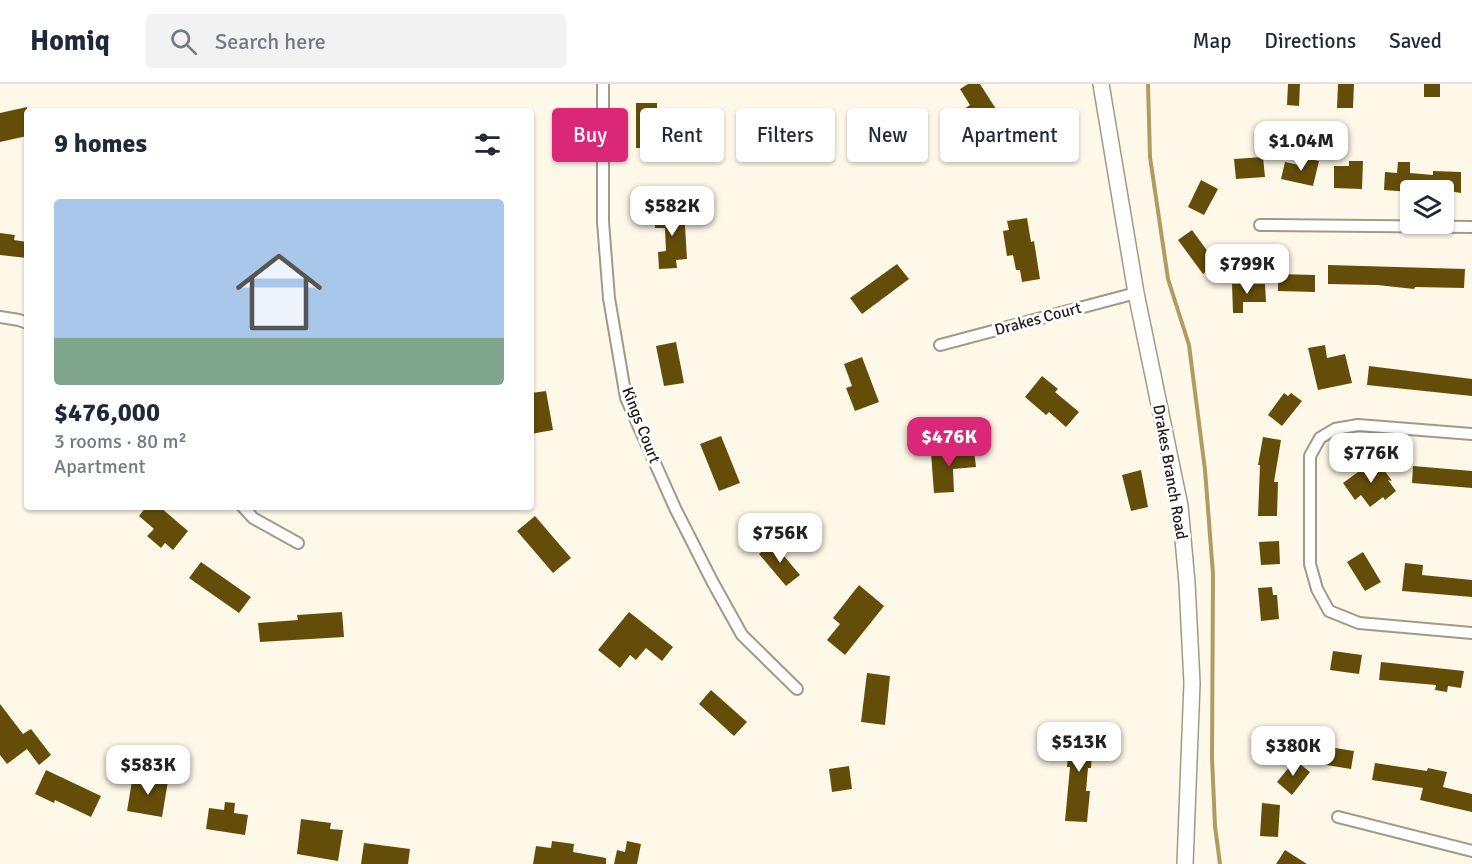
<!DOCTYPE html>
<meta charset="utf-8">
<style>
body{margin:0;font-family:Signika,sans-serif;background:#f2f2f3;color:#1f2937;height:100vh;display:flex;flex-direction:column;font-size:22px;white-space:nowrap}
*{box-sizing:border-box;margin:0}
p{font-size:20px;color:#747a83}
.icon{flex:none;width:33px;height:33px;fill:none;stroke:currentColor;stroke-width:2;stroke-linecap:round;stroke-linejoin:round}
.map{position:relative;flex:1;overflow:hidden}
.panel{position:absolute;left:24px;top:24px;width:510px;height:402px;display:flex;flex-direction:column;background:#fff;border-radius:6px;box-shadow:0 2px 4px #0004}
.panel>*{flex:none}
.hud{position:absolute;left:552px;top:24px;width:570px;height:54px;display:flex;gap:12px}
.buttons{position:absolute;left:1400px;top:96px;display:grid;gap:12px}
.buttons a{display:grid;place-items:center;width:54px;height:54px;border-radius:6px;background:#fff;box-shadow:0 2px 4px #0004;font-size:30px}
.price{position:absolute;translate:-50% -51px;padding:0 14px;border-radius:12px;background:#fff;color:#222;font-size:20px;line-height:39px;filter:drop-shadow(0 2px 3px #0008)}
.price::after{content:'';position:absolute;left:50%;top:36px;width:18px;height:14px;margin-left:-9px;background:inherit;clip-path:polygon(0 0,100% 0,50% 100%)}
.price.selected{background:#db2777;color:#fff}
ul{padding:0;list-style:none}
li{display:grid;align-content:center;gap:12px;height:318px;padding:0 30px}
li+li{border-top:2px solid #e0e1e3}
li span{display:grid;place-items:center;height:186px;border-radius:6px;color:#555}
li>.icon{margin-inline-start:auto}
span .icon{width:108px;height:108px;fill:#fffc;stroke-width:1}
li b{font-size:26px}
h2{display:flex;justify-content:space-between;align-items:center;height:72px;padding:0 30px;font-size:26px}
.pill{padding:0 21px;border-radius:6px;background:#fff;box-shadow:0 2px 4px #0004;font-size:21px;line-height:54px}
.pill.selected{background:#db2777;color:#fff}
header{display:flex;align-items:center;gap:36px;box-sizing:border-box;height:84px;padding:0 30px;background:#fff;border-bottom:2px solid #e0e1e3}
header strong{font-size:28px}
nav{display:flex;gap:33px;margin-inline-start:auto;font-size:21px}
.search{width:420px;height:54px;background:#f2f2f3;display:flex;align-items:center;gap:15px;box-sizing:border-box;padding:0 21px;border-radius:6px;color:#747a83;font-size:22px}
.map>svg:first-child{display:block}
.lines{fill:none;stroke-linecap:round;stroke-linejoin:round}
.stream{stroke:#b29b61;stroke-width:4}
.building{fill:#644d08}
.street-casing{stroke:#a29a89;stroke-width:14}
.secondary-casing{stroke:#a29a89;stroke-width:18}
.street{stroke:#fff;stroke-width:10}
.secondary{stroke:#fff;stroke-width:15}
.labels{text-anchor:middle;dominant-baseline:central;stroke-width:6;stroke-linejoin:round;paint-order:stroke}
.street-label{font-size:16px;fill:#232019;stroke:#fff}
</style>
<header>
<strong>Homiq</strong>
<div class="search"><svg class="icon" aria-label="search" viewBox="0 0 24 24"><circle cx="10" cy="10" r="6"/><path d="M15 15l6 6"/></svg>Search here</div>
<nav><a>Map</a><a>Directions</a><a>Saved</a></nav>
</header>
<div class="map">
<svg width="1472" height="780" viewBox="0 0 1472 780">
<rect width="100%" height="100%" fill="#fef8e8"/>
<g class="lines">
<path class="stream" d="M1148,0L1150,73L1168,195L1189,261L1205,386L1213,490L1212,674L1215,742L1220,780"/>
</g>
<path class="building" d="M968,0H980L1012,50L996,60L989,48L981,53L961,27L970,21L960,5Z
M1288,0H1300L1299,22L1287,21Z
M1338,0H1354L1353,24H1337Z
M1424,0H1440V13H1424Z
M636,19H657V64H636Z
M27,23V52L0,58V29Z
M774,31L821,35L818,65L805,64L806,52L772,49Z
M1263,73L1265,93L1236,95L1234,75Z
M1306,74L1319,77L1313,102L1281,95L1285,78L1304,82Z
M1349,77H1363L1362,105L1334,104V82H1349Z
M1398,78H1410V89L1433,91V87L1461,88V109L1443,106H1410V108L1384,106L1385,88L1397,89Z
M1201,96L1218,105L1204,131L1188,123Z
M684,125L687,175L676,176L677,184L659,185L658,168L666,167L665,144H655L654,126Z
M1027,134L1031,158L1034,157L1040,195L1022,198L1020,186H1016L1013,171L1007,172L1003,147L1009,146L1007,137Z
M1192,146L1217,180L1203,190L1178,156Z
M0,149L15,151L14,156L27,158V174L0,171Z
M897,180L909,195L862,230L850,214Z
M1328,181L1465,185L1464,204L1415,203L1414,205L1377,201L1328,200Z
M1278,190L1315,191V208L1278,207Z
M1232,200H1265L1266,218H1243V229H1233Z
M676,258L684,299L664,302L656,262Z
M1325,261L1327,274L1345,270L1352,299L1318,306L1308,264Z
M862,273L879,318L855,327L846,304L852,302L844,280Z
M1369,282L1472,295V312L1367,301Z
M1042,292L1058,305L1055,308L1079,328L1066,343L1049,328L1046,331L1025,313Z
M546,307L553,346L531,350V309Z
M1284,309L1288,312L1291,309L1302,317L1282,342L1268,331Z
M721,352L740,399L719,407L700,360Z
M1263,353L1281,356L1274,398H1278L1277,432H1258L1260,381H1258Z
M974,366L976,383L953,385L954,408L934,409L931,369Z
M1376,375L1392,397L1388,396L1396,407L1385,416L1383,413L1370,423L1361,411L1355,416L1343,399Z
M1413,382L1472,387V404L1412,399Z
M1141,386L1148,423L1131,427L1122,391Z
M146,423H160L188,447L173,466L165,459L161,464L147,452L154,445L139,432Z
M535,432L571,474L553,489L517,447Z
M1279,457L1280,480L1261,481L1259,458Z
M773,459L800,491L786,502L759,470Z
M1363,468L1381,498L1365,507L1347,478Z
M201,478L251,513L239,529L189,494Z
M1405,479L1423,481L1422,491L1472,496V513L1402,507Z
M859,501L884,522L845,571L827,556L840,540L833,534Z
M1272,503L1273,511H1277L1279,535L1261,537L1258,504Z
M342,528L344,553L260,558L258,539L298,536L297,531Z
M629,528L673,563L662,577L646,564L636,576L630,571L620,584L598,566Z
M1333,567L1362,571L1359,590L1330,586Z
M1381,578L1464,587L1461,604L1448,602L1447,608L1435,606L1436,601L1379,596Z
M867,589L890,592L885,641L861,638Z
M711,606L747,638L734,652L699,620Z
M0,620L23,650L31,645L51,671L39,681L27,665L7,680L0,671Z
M1070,642L1094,644L1091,684H1088L1086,707H1090L1087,738L1065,737L1070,683H1067Z
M1323,662L1354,667L1351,685L1320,680Z
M1295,676L1310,688L1292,711L1277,698Z
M1375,679L1427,687L1428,684L1447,688L1443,703L1472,710V728L1420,716L1423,704L1372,696Z
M849,682L852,705L832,708L829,685Z
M46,686L101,712L91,733L55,716L54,719L35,710Z
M133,691L168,697L162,733L127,727Z
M225,718L235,719L234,729L248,731L245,751L206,745L209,724L224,726Z
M1262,719L1280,721L1278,753L1260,752Z
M301,735L331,739L330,745L343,746L338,777L297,770Z
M552,757L574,760L573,768L606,774V780H533L536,762L551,764Z
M627,757L641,760L637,780H614L617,766L625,768Z
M364,759L410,765L408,780H361Z
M1285,766L1307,780H1276Z"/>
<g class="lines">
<g class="street-casing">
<path id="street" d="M603,0V138L609,214L626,314L675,424L712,497L742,551L797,605
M1260,141L1472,143
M0,233L19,236L27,239
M940,261L1136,209
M1472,350L1358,341L1335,345L1320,354L1310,372V480L1317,505L1329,527L1359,539L1472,549
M243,423L253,434L298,459
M1338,733L1472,767"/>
</g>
<g class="secondary-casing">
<path id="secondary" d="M1101,0L1136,209L1180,422L1187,499L1192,599L1185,780"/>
</g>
<use href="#street" class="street"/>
<use href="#secondary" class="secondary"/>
</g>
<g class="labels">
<g class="street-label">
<text transform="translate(1038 235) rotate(-15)">Drakes Court</text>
<text transform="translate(641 341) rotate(69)">Kings Court</text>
<text transform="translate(1170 388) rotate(80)">Drakes Branch Road</text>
</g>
</g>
</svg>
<div class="buttons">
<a><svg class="icon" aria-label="layers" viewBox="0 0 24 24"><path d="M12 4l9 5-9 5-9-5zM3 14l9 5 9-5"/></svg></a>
</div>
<b class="price" style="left:1301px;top:88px">$1.04M</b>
<b class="price" style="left:672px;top:153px">$582K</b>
<b class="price" style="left:1247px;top:211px">$799K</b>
<b class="price selected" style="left:949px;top:384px">$476K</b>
<b class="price" style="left:1371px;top:400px">$776K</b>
<b class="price" style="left:780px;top:480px">$756K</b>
<b class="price" style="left:1079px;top:689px">$513K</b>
<b class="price" style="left:1293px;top:693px">$380K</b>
<b class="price" style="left:148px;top:712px">$583K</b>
<div class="hud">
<a class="pill selected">Buy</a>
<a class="pill">Rent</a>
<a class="pill">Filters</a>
<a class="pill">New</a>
<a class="pill">Apartment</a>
</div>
<section class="panel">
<h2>9 homes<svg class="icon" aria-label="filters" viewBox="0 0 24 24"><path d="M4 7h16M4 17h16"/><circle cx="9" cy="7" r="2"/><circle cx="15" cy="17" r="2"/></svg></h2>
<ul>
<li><span style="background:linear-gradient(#a9c7e8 75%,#7fa58c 0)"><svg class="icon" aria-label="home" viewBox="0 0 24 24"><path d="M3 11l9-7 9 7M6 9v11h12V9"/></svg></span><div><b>$476,000</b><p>3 rooms · 80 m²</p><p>Apartment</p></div></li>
</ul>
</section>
</div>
